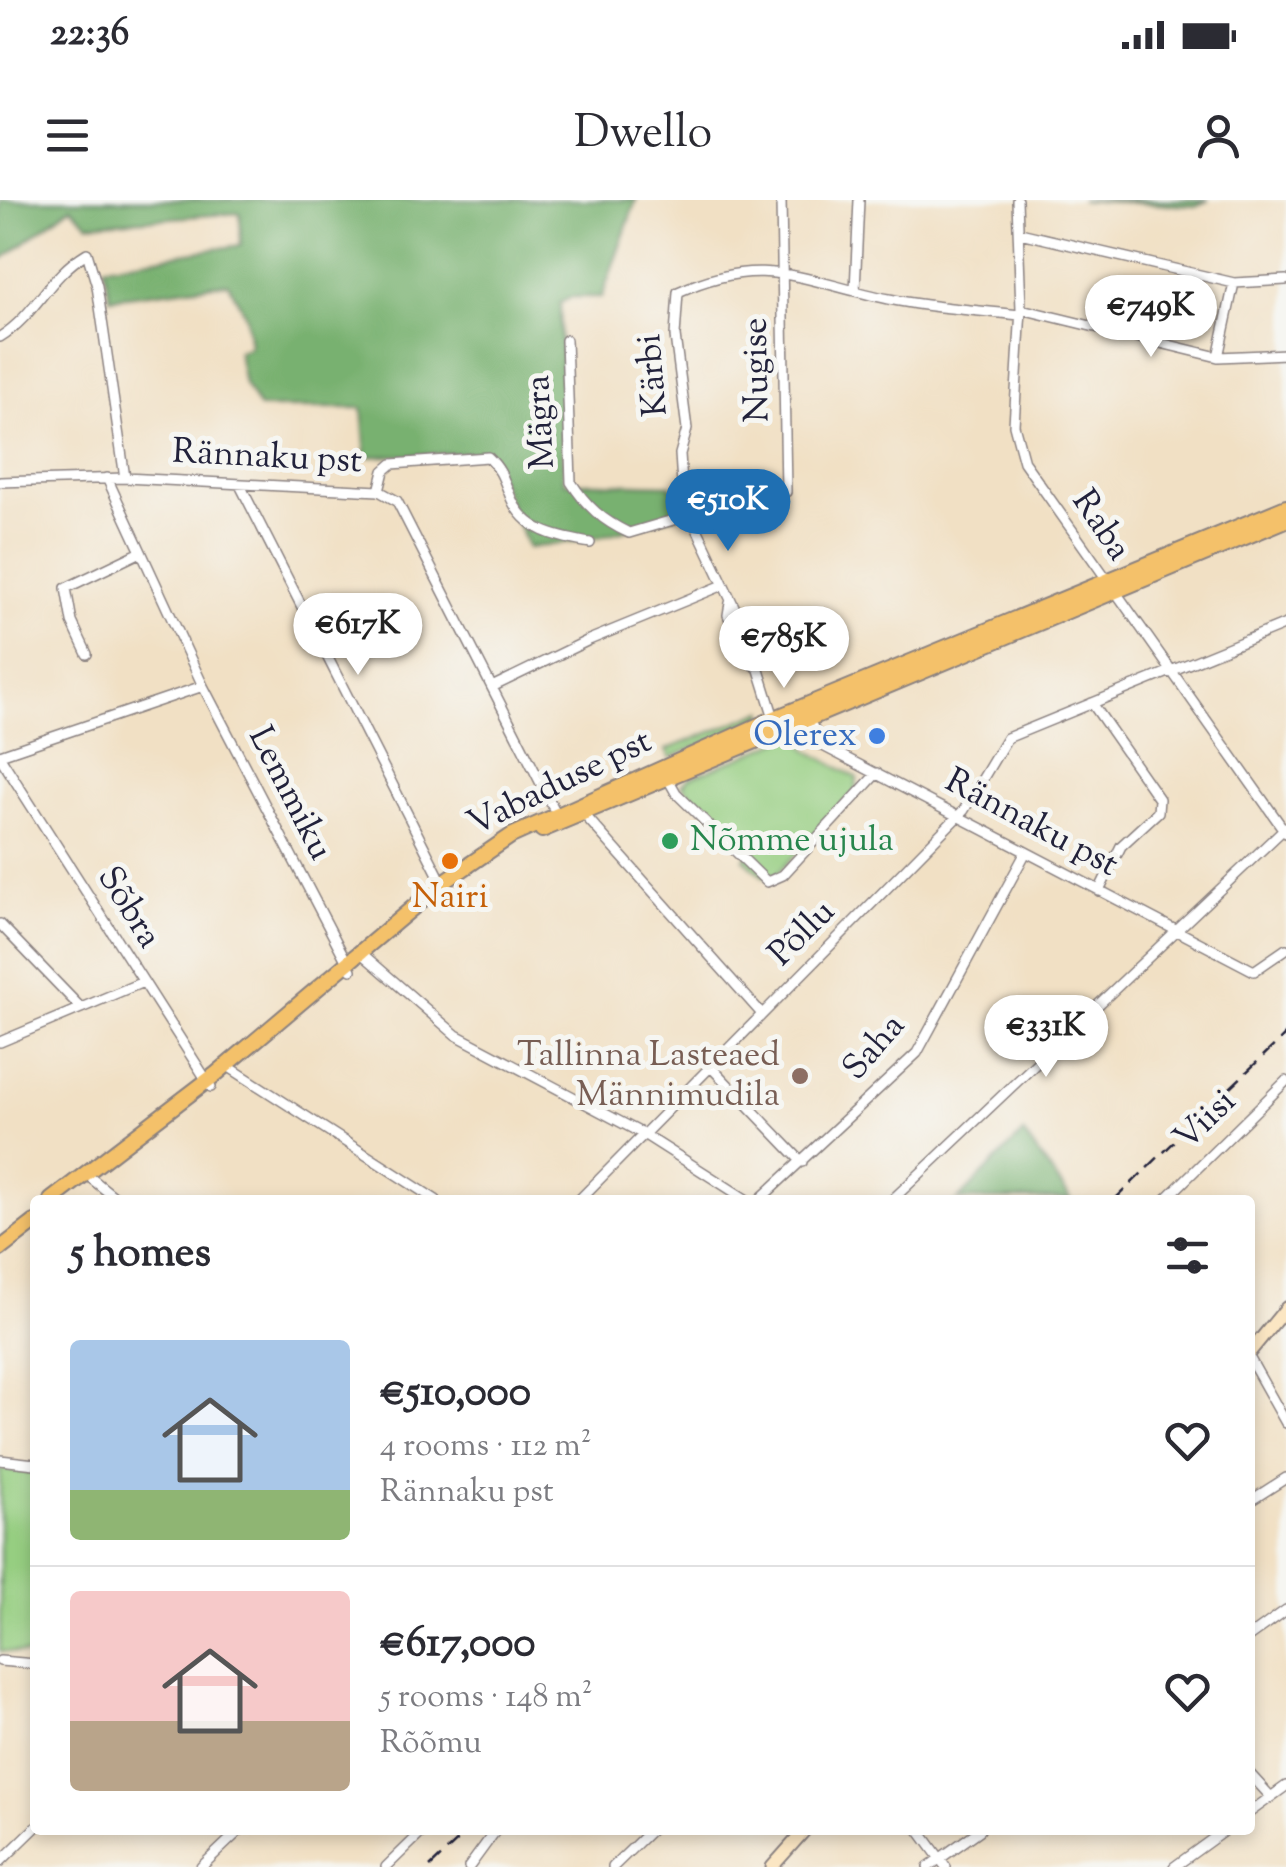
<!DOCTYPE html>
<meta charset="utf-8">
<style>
body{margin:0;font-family:"Sorts Mill Goudy",serif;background:#f2f2f3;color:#2b2b33;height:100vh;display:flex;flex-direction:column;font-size:38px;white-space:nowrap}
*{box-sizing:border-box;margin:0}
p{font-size:32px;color:#7c7c81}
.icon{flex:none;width:55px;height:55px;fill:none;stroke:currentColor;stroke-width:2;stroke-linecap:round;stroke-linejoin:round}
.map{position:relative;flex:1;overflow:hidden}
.details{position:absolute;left:30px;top:995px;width:1225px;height:640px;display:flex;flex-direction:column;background:#fff;border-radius:10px;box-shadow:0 5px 15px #0003}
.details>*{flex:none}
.price{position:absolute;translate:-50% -85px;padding:0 22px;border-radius:35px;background:#fff;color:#222;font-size:32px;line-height:65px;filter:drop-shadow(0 2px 5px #0008)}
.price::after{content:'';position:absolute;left:50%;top:60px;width:30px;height:22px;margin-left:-15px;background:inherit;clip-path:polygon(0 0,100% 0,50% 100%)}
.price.on{background:#1f6fb2;color:#fff}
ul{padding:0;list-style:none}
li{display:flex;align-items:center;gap:30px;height:250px;padding:0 40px}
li+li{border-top:2px solid #e1e1e2}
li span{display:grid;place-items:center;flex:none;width:280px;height:200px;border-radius:10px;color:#555}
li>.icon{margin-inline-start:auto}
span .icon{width:120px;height:120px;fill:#fffc;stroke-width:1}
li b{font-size:42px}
h2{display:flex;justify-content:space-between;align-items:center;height:120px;padding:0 40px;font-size:42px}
.status{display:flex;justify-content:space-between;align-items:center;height:70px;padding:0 50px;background:#fff;direction:ltr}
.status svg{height:28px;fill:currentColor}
header{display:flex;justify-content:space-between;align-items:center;height:130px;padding:0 40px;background:#fff;font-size:45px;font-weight:600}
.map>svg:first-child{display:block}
.green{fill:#96ce81;stroke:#5c785e;stroke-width:2.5}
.forest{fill:#78b16f;stroke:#4d6a55;stroke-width:2.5}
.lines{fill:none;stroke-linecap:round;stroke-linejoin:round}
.minor-casing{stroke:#8a8180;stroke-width:12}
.secondary-casing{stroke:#8a8180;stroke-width:15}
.trunk-casing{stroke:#8a8180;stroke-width:18}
.minor{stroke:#fff;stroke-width:9}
.secondary{stroke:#fbe6c3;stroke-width:11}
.trunk{stroke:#f4c16a;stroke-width:14}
.rail{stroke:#22223b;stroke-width:2.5;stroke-dasharray:15 8;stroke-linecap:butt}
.shop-dot{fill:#3f7fe0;stroke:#f6f6f2;stroke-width:4}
.leisure-dot{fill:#2e9e5b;stroke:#f6f6f2;stroke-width:4}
.food-dot{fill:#e8710a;stroke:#f6f6f2;stroke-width:4}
.education-dot{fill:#8d6e63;stroke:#f6f6f2;stroke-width:4}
.labels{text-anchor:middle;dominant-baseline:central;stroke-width:10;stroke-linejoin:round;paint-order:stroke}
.street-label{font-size:35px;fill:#22223b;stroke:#f6f6f2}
.shop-label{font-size:35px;fill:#366cbe;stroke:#f6f6f2;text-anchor:end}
.leisure-label{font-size:35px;fill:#27864d;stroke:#f6f6f2;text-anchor:start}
.food-label{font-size:35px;fill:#c56008;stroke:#f6f6f2}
.education-label{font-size:35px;fill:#785e54;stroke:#f6f6f2;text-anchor:end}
</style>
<div class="status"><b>22:36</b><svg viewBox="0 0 49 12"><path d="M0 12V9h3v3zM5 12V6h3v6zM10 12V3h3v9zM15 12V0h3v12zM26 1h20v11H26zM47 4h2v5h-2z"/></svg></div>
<header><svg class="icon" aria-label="menu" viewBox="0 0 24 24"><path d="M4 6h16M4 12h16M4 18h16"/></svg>Dwello<svg class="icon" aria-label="person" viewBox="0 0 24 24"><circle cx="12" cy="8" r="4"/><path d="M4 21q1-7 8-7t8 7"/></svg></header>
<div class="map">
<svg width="1286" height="1667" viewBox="0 0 1286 1667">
<rect width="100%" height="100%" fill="#f6f6f2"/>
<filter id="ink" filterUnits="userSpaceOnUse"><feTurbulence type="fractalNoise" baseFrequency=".01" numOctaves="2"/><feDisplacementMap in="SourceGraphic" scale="20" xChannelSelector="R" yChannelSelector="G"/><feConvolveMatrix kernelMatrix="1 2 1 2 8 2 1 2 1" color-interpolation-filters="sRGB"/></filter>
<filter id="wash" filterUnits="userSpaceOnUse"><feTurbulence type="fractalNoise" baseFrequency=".0048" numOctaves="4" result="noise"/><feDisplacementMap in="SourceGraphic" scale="40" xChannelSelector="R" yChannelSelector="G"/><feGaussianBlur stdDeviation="2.25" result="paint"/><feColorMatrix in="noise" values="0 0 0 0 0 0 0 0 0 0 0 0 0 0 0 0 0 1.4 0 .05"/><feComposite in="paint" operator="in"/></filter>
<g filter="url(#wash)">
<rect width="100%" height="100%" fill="#f1e0c4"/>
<path class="green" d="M764,511L763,518L670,558L666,550Z
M795,535L809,551L857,578L856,592L773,678L764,677L744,659L749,654L682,585L689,578Z
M0,1269L35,1272V1455L0,1451Z"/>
<path class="forest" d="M0,0H636L602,97H572L560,103L564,282L670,285L681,305L679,315L595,338L528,348L488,252L366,257L362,208H259L244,184L238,152L250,147L246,116L228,83L110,98L104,66L241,45L240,13L88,24L71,7L0,61Z
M1081,0H1209L1195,6Z
M1023,933L1071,999L958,1000Z"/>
</g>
<g filter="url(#ink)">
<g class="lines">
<g class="minor-casing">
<path id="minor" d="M1017,0L1021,109L1014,225L1024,262L1286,633
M1020,33L1234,83L1286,80
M855,91L859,0
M1021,109L1218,157L1286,154
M0,137C37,114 47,77 87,53L97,86L125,278
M566,140L571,282C586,306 603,321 629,333L690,315
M1218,157L1234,83
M107,278L203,486L351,770
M0,282L125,278L379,291L397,301L559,619
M240,285L446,690
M379,291L384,271L392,264L488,257C502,270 504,281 511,298C525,332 558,337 590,343
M683,299L770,300L786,292L781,0
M730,403L728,415L748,461L755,466
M87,454L72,422L66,388L141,352
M494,486L589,440L721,386
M1092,503L1159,599L1158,612L1121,646L1099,691
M806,515L823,546L1254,771L1286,749
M775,521L749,438L683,299L680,254L687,229L675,136L678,92C765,52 804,82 889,99C931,108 977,110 1020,115
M0,555L203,486
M0,557L211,887
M667,577L676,593L767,682L783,675L877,573
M582,612L762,814
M0,724L81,808
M360,752L456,835L645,935L747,1000
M0,842L143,782
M226,865L436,1000
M709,865L802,962
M92,979L118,1000
M579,1000L964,610L1007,538L1286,424
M759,1000L917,853L1026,652
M892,1000L1286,627
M1165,1000L1286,881
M1250,1159L1286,1223
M0,1260L35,1264
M1250,1301L1286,1278
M1250,1436L1286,1410
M0,1461L35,1464
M1250,1574L1271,1597
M1250,1612L1286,1586
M919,1630L946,1667
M0,1662L35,1628
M201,1667L240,1630
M386,1667L424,1630
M469,1667L496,1630
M613,1667L651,1630
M928,1667L980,1630
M1174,1667L1225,1630"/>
</g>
<g class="secondary-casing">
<path id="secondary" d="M1250,1152L1286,1108
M772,1667L805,1630"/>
</g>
<g class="trunk-casing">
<path id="trunk" d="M542,630L1286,320
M51,1000L216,874L441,684L511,636L775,518L1286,307
M0,1049L35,1022"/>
</g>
<use href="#minor" class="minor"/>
<use href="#secondary" class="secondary"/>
<use href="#trunk" class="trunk"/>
<path class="rail" d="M1114,1000L1286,834
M430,1667L469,1630"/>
</g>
</g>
<circle class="shop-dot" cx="877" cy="536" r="10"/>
<circle class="leisure-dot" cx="670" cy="641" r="10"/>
<circle class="food-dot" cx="450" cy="661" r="10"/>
<circle class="education-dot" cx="800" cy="876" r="10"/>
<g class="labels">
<g class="street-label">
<text transform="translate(758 170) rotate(-91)">Nugise</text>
<text transform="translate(654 175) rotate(-95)">Kärbi</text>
<text transform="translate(542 222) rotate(-93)">Mägra</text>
<text transform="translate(267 258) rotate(3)">Rännaku pst</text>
<text transform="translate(1100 326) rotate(56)">Raba</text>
<text transform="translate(560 584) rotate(-26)">Vabaduse pst</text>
<text transform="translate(289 594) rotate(63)">Lemmiku</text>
<text transform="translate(1031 624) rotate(28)">Rännaku pst</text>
<text transform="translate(128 708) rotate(58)">Sõbra</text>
<text transform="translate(803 734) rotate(-45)">Põllu</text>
<text transform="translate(875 848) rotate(-49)">Saha</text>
<text transform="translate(1206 921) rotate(-44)">Viisi</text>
</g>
<g class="shop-label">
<text x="857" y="536">Olerex</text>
</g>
<g class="leisure-label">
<text x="690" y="641">Nõmme ujula</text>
</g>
<g class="food-label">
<text x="450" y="698">Nairi</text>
</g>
<g class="education-label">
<text x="780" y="856">Tallinna Lasteaed<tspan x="780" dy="40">Männimudila</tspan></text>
</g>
</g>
</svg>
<b class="price" style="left:1151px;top:160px">€749K</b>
<b class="price on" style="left:728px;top:354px">€510K</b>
<b class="price" style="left:358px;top:478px">€617K</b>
<b class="price" style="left:784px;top:491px">€785K</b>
<b class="price" style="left:1046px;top:880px">€331K</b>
<section class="details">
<h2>5 homes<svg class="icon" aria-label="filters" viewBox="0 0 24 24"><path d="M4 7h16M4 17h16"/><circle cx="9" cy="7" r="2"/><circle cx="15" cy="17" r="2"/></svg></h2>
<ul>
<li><span style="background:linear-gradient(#a9c7e8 75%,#8fb573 0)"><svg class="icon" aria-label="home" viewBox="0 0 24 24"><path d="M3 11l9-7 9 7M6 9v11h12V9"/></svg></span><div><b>€510,000</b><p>4 rooms · 112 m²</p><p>Rännaku pst</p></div><svg class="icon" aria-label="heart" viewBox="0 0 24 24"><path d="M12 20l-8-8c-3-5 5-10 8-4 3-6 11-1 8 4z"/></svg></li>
<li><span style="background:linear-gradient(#f6c9c9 65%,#b9a48a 0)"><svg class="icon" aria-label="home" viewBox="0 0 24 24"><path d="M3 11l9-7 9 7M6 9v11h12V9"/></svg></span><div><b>€617,000</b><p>5 rooms · 148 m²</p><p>Rõõmu</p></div><svg class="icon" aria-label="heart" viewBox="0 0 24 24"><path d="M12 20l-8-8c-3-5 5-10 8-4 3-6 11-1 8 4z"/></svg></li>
</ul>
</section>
</div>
